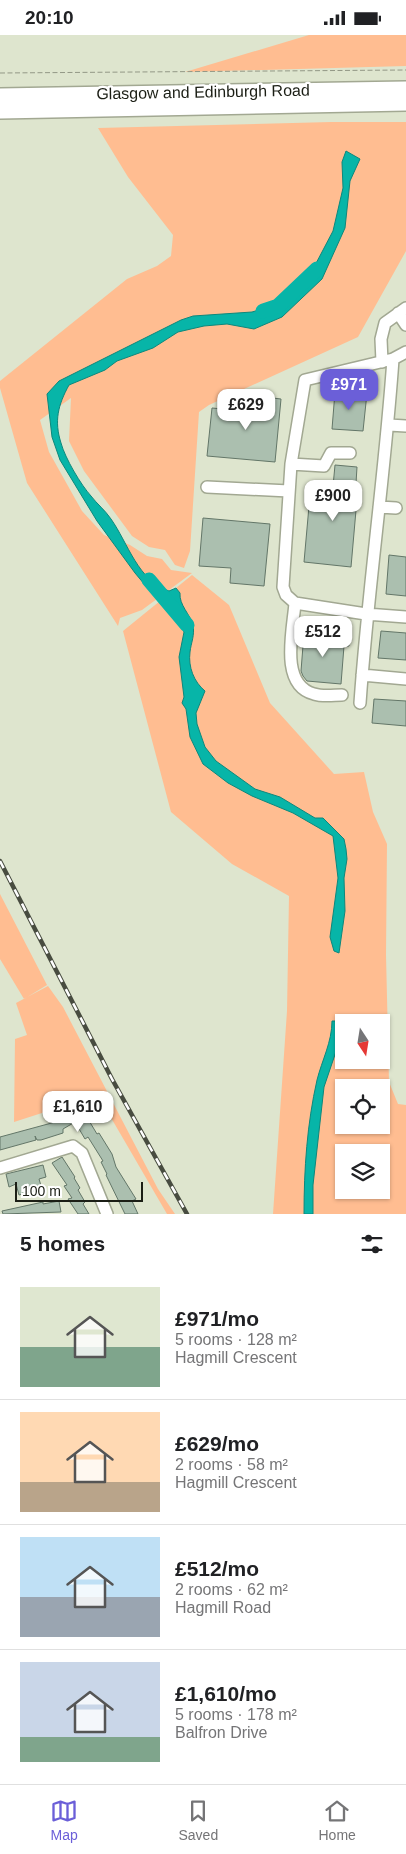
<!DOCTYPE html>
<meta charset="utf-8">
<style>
body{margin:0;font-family:Helvetica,sans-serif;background:#f6f6f6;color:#202124;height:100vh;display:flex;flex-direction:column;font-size:19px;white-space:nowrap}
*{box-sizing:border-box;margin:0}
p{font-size:16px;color:#757577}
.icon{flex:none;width:28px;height:28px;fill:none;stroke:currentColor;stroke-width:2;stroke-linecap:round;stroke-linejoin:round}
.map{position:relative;height:1179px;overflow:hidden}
.sheet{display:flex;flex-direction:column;background:#fff;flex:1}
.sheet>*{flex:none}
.needle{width:32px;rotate:168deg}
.tools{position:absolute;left:335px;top:979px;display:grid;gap:10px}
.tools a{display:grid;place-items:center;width:55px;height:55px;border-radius:0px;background:#fff;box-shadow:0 1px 4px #0004;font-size:25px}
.scale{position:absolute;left:15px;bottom:12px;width:128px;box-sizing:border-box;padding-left:5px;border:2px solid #1b1e15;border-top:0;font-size:14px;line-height:18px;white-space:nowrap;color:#1b1e15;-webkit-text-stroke:4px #fff;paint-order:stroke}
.price{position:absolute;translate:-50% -42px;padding:0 11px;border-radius:10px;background:#fff;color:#222;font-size:16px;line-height:32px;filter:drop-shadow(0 1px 2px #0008)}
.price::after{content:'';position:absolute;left:50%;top:30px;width:15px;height:11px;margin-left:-8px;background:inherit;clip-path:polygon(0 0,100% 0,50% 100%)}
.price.active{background:#6b5fd8;color:#fff}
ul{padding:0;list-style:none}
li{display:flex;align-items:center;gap:15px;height:125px;padding:0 20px}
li+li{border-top:1px solid #e0e0e0}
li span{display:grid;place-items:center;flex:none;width:140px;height:100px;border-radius:0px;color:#555}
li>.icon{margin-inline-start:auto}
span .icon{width:60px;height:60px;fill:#fffc;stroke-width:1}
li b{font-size:21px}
h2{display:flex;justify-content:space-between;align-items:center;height:60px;padding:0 20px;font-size:21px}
.status{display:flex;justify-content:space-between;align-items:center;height:35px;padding:0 25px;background:#fff;direction:ltr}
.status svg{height:14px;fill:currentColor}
.dock{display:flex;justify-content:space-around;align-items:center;height:70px;border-top:1px solid #e0e0e0;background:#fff;font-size:14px;color:#757577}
.dock a{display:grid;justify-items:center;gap:2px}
.dock .active{color:#6b5fd8}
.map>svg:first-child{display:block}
.green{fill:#ffbd91;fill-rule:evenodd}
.water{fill:#07b5a8;stroke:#0d887c}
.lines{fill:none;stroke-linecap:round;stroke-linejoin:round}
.river{stroke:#07b5a8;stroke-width:15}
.building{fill:#abbfaf;stroke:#637668}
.minor-casing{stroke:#a2a892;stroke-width:14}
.highway-casing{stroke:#a2a892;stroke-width:18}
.path{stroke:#939886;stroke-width:1;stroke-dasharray:5 2.5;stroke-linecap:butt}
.minor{stroke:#fff;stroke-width:11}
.highway{stroke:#fff;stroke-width:15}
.rail-casing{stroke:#484c40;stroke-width:4.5}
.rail{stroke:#fff;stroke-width:2.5;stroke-dasharray:8;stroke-linecap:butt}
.labels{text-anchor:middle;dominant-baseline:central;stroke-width:4.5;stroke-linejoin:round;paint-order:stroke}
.street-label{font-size:16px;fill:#1b1e15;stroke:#fff}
</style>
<div class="status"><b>20:10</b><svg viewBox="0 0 49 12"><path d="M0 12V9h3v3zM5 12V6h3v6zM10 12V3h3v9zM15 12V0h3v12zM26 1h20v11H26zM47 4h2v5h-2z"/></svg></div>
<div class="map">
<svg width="406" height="1179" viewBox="0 0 406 1179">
<rect width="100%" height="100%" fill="#dee5ce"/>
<path class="green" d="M309,0H406V31L185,37Z
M331,87H406V216L358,302L209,370L199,377L190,516L184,533L175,530L165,515L149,512L132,501L84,436L69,406L71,363L40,385L49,417L82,476L104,500L130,510L147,521L162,524L171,535L192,538L142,575L120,583L118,591L27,448L0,353V346L127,244L157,231L171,221L173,200L128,142L98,93Z
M192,540L229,570L270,668L334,739L364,737L373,777L387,809L386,920L389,1047L398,1069L406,1070V1179H273L287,976L289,861L232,829L171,777L123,596ZM344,988H381V1025H344ZM344,1052H381V1090H344ZM344,1118H381V1155H344Z
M0,859L47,950L24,964L0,924Z
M48,951L63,972L158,1154L175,1179H167L110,1081L97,1069H90L78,1063L73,1068L14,1087L15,1004L27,1000L16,968Z"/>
<path class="water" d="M346,116L360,124L350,146L345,193L322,244L282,282L254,294L227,289L204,291L178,297L153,313L117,326L105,335L69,350C58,370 54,386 61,408C65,423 81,450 91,461C97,469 105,475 111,484C128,508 138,546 169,556L176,553L180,558C179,570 190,579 193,590C195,600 191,608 190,617C188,632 194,647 205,656L196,678L197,689L205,712L216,726L255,754L280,762L315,783H323L344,804L346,814L347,824L344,843L345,876L339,918L334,916L330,902L338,843L333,801L293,778L252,761L228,748L203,729L190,702L186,674L182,668L184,662L179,622L184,597L172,568L170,563L150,556L135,538L97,486L60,425L52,402L47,359L59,346L181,285L193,281L252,277L289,266L312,236L333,196L343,153L342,127Z
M332,986H343L344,993L324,1052L313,1150V1179H304C304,1134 307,1089 317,1045C322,1025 332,1007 332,986Z"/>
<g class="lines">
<path class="river" d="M263,276L278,271L317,234
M149,545L187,590"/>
</g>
<path class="building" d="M335,357L367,358L363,396L332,394Z
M247,360L281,364L275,427L207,421L212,373L245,376Z
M335,430L357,432L355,464H357L351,532L304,527L310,460L332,462Z
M203,483L270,489L264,551L230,548L231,533L199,531Z
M389,520L406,522V561L386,559Z
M381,596L406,598V625L378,623Z
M304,598L349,602V611H344L341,649L307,646L303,641L301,636Z
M374,664L406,666V691L372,688Z
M82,1074L97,1099L99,1098L112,1119L116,1132L136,1164L132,1166L138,1179H125L106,1140L107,1139L101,1127L103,1126L88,1102L85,1104L75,1087L63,1094V1098L41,1105H37L35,1101L36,1105L0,1115V1102L59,1086Z
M62,1122L75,1142L74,1143L80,1153L78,1155L85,1167L83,1169L89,1179H78L68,1164L72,1163L64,1151L67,1150L52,1128Z
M43,1130L46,1142L39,1144L42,1154L19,1160L16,1149L9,1152L6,1139Z
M59,1166L61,1177L3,1179L2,1176L43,1167V1169Z"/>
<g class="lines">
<g class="minor-casing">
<path id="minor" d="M398,278L406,290
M393,324L305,345L291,429L283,552L286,560L295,568L366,579L406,582
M382,327L381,304L385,288L406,273
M389,390L406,391
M291,429L324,431L331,418H350
M207,452L289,456
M379,472L396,473
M295,568C293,595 279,650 314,659C323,662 334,660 342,660
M362,640L406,644
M360,668C368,553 385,439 393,324L406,317
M0,1133L73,1111L82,1118L107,1179"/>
</g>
<g class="highway-casing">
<path id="highway" d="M0,61L406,54
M0,76L406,68"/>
</g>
<path class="path" d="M0,38L406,35"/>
<use href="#minor" class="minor"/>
<use href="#highway" class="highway"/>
<g class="rail-casing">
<path id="rail" d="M0,826L112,1044L187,1179"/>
</g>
<use href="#rail" class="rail"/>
</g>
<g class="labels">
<g class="street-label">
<text transform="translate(203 57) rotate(-1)">Glasgow and Edinburgh Road</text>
</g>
</g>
</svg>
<div class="tools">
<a><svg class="needle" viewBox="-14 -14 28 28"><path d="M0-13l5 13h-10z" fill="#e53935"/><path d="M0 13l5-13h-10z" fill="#757577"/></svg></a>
<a><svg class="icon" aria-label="locate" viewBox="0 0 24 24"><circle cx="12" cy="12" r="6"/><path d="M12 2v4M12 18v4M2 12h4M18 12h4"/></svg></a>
<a><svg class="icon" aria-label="layers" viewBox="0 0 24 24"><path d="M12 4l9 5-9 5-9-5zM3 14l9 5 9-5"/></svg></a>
</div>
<div class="scale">100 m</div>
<b class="price active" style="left:349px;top:376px">£971</b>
<b class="price" style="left:246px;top:396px">£629</b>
<b class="price" style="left:333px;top:487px">£900</b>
<b class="price" style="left:323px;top:623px">£512</b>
<b class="price" style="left:78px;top:1098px">£1,610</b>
</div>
<section class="sheet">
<h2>5 homes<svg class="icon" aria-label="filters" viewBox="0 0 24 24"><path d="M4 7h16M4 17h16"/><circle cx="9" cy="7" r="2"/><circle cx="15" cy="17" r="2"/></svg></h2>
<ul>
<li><span style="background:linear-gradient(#dfe7d0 60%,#7fa58c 0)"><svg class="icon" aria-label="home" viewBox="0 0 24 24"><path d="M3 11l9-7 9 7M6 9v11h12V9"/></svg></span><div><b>£971/mo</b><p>5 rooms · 128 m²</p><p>Hagmill Crescent</p></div></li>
<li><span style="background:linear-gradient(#ffd9b3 70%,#b9a48a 0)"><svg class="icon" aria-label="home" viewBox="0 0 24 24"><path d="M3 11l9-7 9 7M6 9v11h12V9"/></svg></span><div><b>£629/mo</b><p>2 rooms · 58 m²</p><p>Hagmill Crescent</p></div></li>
<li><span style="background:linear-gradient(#bfe0f5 60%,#9aa5b1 0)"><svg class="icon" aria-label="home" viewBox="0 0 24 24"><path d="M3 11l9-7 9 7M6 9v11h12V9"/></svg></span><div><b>£512/mo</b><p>2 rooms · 62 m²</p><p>Hagmill Road</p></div></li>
<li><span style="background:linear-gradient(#c9d6e8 75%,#7fa58c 0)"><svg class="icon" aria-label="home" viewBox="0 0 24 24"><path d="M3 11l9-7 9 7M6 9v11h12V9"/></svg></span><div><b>£1,610/mo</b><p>5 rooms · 178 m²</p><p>Balfron Drive</p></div></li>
</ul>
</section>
<nav class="dock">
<a class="active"><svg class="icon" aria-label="map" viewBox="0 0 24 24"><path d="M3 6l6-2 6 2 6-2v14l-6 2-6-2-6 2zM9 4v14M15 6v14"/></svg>Map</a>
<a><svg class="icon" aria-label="saved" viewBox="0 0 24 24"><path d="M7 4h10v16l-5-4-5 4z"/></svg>Saved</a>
<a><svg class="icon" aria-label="home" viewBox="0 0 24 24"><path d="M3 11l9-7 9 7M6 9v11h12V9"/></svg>Home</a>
</nav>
